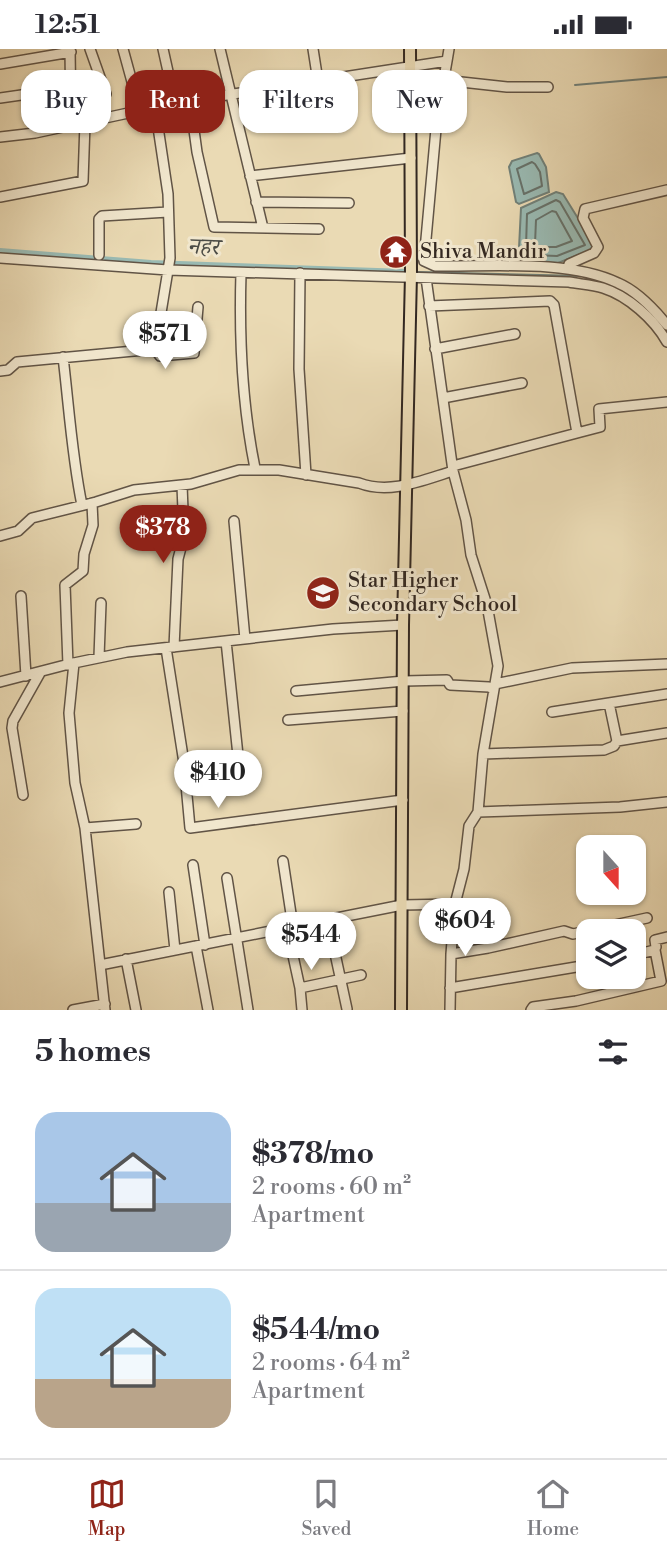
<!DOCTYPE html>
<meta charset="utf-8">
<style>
body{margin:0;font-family:"Libre Bodoni","Noto Serif Devanagari",serif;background:#f2f2f3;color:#2b2b33;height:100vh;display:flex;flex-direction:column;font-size:26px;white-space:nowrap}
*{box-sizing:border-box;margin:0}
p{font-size:23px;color:#7c7c81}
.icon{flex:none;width:38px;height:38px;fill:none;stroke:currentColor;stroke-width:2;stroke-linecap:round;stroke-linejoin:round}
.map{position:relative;height:961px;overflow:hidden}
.sheet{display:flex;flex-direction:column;background:#fff;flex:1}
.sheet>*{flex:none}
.guide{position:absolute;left:21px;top:21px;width:626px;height:63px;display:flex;gap:14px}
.needle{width:46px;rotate:159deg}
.fabs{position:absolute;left:576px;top:786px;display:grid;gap:14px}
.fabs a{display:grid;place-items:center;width:70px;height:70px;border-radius:14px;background:#fff;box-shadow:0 2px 5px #0004;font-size:35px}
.price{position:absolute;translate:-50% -60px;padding:0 16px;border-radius:24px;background:#fff;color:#222;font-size:23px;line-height:46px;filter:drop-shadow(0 2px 4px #0008)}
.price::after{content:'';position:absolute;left:50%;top:42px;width:21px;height:16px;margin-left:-10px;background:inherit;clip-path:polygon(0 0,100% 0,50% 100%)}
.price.selected{background:#8f2418;color:#fff}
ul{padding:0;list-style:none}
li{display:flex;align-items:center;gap:21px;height:175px;padding:0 35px}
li+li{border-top:2px solid #e1e1e2}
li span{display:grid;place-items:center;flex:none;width:196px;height:140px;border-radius:21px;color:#555}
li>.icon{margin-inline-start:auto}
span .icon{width:84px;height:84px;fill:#fffc;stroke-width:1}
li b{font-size:30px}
h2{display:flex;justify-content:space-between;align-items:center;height:84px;padding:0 35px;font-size:30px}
.pill{padding:0 24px;border-radius:21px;background:#fff;box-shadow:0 2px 5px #0004;font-size:24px;line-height:63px}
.pill.selected{background:#8f2418;color:#fff}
.status{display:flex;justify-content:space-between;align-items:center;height:49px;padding:0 35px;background:#fff;direction:ltr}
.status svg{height:19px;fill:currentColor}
.tabs{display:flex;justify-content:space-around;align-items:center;height:98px;border-top:2px solid #e1e1e2;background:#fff;font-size:19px;color:#7c7c81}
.tabs a{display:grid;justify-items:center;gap:4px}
.tabs .selected{color:#8f2418}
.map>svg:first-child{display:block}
.water{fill:#99bab3;stroke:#708079;stroke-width:2}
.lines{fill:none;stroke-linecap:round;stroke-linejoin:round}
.shore{stroke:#66716a;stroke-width:2}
.stream{stroke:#708079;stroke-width:2}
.canal{stroke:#99bab3;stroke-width:6}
.minor-casing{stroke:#615446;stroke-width:12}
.major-casing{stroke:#332821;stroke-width:14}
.minor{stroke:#f1e7ce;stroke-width:9}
.major{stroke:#eadab4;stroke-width:10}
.labels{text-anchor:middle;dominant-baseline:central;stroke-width:6;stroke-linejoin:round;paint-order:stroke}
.poi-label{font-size:21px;fill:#332821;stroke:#f1e7ce;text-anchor:start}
.water-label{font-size:23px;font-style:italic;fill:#4c4c46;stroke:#f1e7ce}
</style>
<div class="status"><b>12:51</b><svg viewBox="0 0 49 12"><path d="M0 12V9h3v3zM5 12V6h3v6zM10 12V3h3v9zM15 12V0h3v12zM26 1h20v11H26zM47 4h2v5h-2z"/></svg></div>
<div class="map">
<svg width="667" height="961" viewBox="0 0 667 961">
<rect width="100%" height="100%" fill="#eadab4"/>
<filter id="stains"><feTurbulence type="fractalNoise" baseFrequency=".00286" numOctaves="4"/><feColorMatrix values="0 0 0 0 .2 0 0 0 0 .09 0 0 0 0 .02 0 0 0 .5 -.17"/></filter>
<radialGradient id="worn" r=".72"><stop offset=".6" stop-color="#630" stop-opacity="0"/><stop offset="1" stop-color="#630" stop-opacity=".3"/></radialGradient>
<path class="water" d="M537,104L539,105L546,118L549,143L519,155L516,153L509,118L512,112Z
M556,143L563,145L592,192L593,200L558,214L529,213L521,205L519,199L521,159Z"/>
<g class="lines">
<path class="shore" d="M532,113L535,115L540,123L542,137L524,145L517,120Z
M556,151L560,153L585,196L557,207L532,206L526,198L527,165Z
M552,162L556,163L572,192L556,198H538L535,195L536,171Z"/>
<path class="stream" d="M575,36L667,28
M417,223L583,227
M621,240L631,246"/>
<path class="canal" d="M0,202L151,214L406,223"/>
<g class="minor-casing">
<path id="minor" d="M70,0L71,72L77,76
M90,0L106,45
M123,0L140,62
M163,0L175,54
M220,0L263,179
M313,0L318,32
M447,12L449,0
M0,15L71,3
M443,31L507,38H548
M0,49L70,39
M190,52L197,103L214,178L319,180
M0,88L35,84L175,54L447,12L437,69L424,212L435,217C490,218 567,210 618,234C637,242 654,260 667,276
M250,127L411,109
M0,148L83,132L85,74
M256,153L349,154
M99,206V170L102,167L168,163
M0,209L168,221L569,233C580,235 593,236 603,239C628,247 654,270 667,293
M568,219L569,215L594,204L598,198L583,169L585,160L667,141
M241,224C239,289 242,355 255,419
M300,224L299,320L306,426
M429,257L550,252L554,256L577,384L453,417
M155,300L160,307L194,304L198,258
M435,300L515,285
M63,308C69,358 72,408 82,456
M0,322L8,321L17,313L155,300L170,209L168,145L155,58
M443,349L522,334
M577,384L600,378L599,360L667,353
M234,472L245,590
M0,487L18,482L32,469L96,453L134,441L191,435L239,421H279L359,434C390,446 423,431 453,422
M21,547L26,627
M226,592L241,735
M174,598L178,510L184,487L182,436
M166,599L184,714L190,779L403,751
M99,608L101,554
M68,616L65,536L83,522L84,505L93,476L92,454
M0,633L73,614
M495,635L572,619L667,615
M296,642L404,632L447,631L450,636L489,638L493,640
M609,654L667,645
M288,671L403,662
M617,692L667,684
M483,705L604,701L614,697L617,692L609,654L552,663
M23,746L12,679L13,672L40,624
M478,763L620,758L667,753
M85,779L136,775
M283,812L293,878
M193,816L205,896
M227,829L248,961
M169,843L175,901
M328,872L347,960
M287,879L300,939L302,961
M196,897L208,961
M656,898L655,891L667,888
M451,905L488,899L564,882L573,885L647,869
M126,910L136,961
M100,916L402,856L455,855L464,820L469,777L478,763L483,705L498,617L487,556L471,506L466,471L453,422L426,229
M300,939L361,926
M450,939L588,916
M73,961L105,955
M105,961L85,779L75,734L69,664L74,614L127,603L333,580L403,576
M450,961L451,905L455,855
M531,961L533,958L576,952L661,932L655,901L634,906"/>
</g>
<g class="major-casing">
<path id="major" d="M401,961L403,576L411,225L410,0"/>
</g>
<use href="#minor" class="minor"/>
<use href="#major" class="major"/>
</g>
<defs>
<g id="temple-disc" transform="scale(1.75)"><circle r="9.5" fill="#8f2418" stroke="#f1e7ce"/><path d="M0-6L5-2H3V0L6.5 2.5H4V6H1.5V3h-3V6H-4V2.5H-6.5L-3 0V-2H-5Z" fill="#fff"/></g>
<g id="school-disc" transform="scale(1.75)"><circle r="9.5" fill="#8f2418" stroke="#f1e7ce"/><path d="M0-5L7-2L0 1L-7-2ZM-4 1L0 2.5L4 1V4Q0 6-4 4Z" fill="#fff"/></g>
</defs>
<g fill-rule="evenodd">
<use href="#temple-disc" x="396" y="203"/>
<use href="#school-disc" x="323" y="544"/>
</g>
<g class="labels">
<g class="poi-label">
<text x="420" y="203">Shiva Mandir</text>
<text x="348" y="532">Star Higher<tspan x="348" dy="24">Secondary School</tspan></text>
</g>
<g class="water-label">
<text transform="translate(203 198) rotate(2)">नहर</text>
</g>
</g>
<rect width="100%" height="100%" filter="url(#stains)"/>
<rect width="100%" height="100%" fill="url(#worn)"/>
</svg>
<div class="fabs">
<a><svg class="needle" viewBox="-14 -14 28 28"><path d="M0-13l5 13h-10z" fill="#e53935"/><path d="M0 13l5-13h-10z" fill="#7c7c81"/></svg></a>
<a><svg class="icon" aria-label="layers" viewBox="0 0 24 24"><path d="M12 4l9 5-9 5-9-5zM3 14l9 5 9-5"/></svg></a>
</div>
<b class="price" style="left:165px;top:322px">$571</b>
<b class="price selected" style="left:163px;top:516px">$378</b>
<b class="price" style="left:218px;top:761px">$410</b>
<b class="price" style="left:465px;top:909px">$604</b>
<b class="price" style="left:311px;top:923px">$544</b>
<div class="guide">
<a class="pill">Buy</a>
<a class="pill selected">Rent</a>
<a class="pill">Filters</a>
<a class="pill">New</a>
</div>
</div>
<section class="sheet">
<h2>5 homes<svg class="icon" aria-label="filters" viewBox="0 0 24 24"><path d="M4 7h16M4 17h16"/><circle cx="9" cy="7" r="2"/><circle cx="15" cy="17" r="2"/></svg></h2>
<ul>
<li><span style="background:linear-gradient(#a9c7e8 65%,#9aa5b1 0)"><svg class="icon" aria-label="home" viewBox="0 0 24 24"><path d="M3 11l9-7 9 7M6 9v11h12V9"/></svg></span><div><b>$378/mo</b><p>2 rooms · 60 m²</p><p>Apartment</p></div></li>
<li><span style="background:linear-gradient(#bfe0f5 65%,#b9a48a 0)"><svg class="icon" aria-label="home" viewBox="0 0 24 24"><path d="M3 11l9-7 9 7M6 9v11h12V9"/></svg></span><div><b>$544/mo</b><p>2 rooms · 64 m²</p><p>Apartment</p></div></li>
</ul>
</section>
<nav class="tabs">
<a class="selected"><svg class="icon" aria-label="map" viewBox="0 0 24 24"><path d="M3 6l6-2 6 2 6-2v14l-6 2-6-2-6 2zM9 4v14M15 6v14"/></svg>Map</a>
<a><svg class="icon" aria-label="saved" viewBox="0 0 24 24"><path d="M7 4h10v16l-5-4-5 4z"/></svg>Saved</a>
<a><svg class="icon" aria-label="home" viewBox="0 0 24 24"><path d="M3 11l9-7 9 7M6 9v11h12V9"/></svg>Home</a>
</nav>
